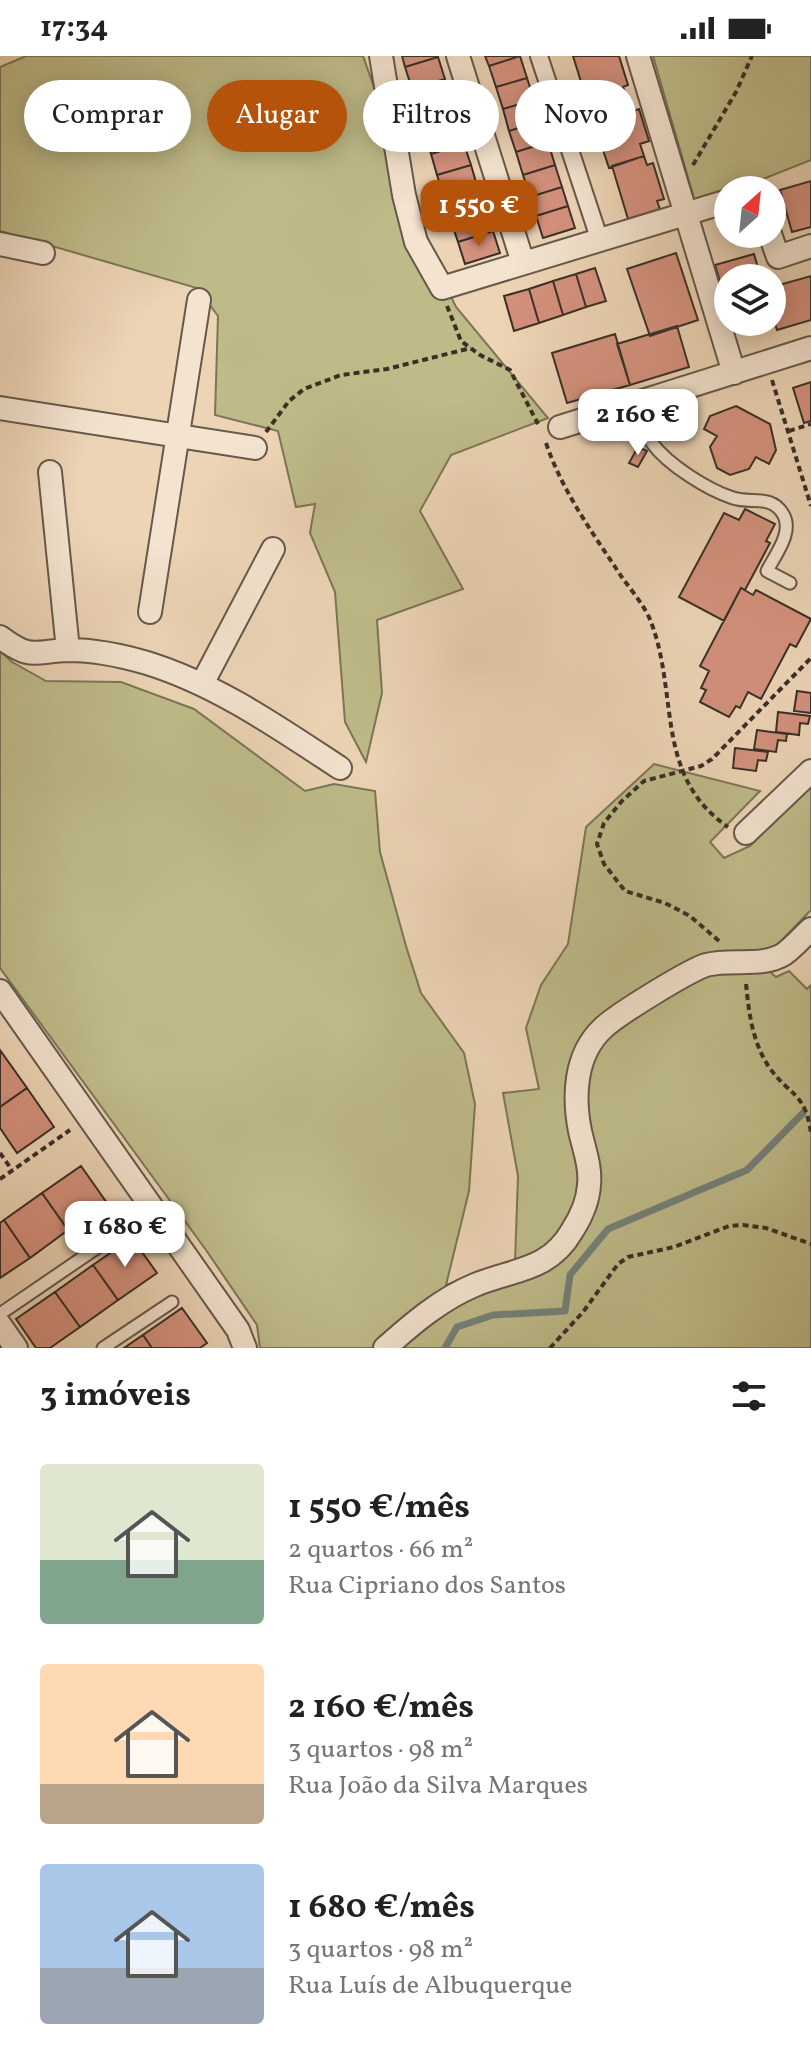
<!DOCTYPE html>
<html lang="pt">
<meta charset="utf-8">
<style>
body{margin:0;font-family:Vollkorn,serif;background:#f2f2f2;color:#222;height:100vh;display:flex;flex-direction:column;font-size:30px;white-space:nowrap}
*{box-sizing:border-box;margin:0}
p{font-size:26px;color:#767676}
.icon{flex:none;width:44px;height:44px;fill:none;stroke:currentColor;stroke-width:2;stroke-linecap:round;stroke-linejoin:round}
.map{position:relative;height:1292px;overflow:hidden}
.panel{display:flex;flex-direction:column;background:#fff;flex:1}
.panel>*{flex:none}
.top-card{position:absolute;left:24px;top:24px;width:764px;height:72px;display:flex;gap:16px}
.needle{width:52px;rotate:27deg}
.tools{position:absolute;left:714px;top:120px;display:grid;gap:16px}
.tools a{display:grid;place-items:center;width:72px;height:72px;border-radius:50%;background:#fff;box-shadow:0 4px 20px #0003;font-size:40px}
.price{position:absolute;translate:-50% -68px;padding:0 18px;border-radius:16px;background:#fff;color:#222;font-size:26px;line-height:52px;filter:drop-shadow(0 2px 4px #0008)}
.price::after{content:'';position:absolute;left:50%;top:48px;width:24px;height:18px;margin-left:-12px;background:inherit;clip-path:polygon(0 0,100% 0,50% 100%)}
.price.current{background:#b45309;color:#fff}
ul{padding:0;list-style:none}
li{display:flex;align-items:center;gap:24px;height:200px;padding:0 40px}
li span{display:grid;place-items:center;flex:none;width:224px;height:160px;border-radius:8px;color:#555}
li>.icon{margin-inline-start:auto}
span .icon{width:96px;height:96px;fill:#fffc;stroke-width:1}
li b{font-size:34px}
h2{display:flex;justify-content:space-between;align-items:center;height:96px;padding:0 40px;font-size:34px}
.tag{padding:0 28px;border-radius:36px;background:#fff;box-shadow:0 4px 20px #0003;font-size:28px;line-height:72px}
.tag.current{background:#b45309;color:#fff}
.status{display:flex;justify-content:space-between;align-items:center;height:56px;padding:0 40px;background:#fff;direction:ltr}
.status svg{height:22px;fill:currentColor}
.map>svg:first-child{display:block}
.green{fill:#bebb89;stroke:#7c7558;stroke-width:2}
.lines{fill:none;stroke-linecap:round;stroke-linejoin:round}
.stream{stroke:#74817b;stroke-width:7}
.building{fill:#d4917d;stroke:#3a2f27;stroke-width:2}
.service-casing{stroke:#66584a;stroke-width:15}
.pedestrian-casing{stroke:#66584a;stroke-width:20}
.minor-casing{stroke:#66584a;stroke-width:26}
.path{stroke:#3a2f27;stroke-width:4;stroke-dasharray:6 4;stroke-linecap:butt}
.service{stroke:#f3e3cf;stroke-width:11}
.pedestrian{stroke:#f3e3cf;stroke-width:16}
.minor{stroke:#f3e3cf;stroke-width:22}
</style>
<div class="status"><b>17:34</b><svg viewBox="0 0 49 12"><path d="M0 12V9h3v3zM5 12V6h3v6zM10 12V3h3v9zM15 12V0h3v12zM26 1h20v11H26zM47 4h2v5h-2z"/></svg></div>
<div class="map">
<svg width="811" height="1292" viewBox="0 0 811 1292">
<rect width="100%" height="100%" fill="#ecd4b5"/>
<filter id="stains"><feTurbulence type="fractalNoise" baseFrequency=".0025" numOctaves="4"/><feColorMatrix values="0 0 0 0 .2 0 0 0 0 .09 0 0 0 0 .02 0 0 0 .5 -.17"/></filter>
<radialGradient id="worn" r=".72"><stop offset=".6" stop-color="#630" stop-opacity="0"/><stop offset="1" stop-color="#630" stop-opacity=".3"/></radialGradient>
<path class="green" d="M26,0H363L441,220L456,251L548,362L451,399L420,455L463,533L377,564L382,637L366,706L345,666L335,536L310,477L315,448L296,451L278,375L215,359L218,260L197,232L0,175V11Z
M653,0H811V104L735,134H728V137L696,149Z
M0,595L12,606L46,625L121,626L194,653L305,735L334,728L375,735L380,796L406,890L421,937L464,997L475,1048L469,1135L446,1229L515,1205L518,1120L503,1037L539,1033L526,972L541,929L568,888L586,771L654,708L760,735L710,786L724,802L750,790L811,728V854L774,892L769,915L776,921L789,915L807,933L811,929V1292H260L257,1269L206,1194L0,912Z"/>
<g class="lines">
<path class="stream" d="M445,1292L457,1271L493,1259L565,1255L570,1219L608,1173L747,1114L803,1057"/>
</g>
<path class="building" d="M402,0H438V1L405,11Z
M485,0H520L489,10Z
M520,0L527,22L496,31L489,10Z
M573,0H619L628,29L623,31L629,46L591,58Z
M438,1L445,23L412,33L405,11Z
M527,22L534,44L503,53L496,31Z
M445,23L451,45L418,54L412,33Z
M534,44L541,65L509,75L503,53Z
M451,45L458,67L425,77L418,54Z
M629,46L631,56L639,53L649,85L640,88L644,100L609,112L591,58Z
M541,65L548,86L516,96L509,75Z
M458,67L464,88L431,98L425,77Z
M548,86L555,109L523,119L516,96Z
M464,88L471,109L437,119L431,98Z
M644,100L647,109L653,107L664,143L657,145L660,153L628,163L612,110Z
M471,109L478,133L445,143L437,119Z
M555,109L562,131L530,141L523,119Z
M811,125V171L792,176L780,134Z
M562,131L568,150L536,160L530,141Z
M477,134L483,151L448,161L443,144Z
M568,150L575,172L543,182L536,160Z
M486,151L493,175L458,186L450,162Z
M493,175L500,197L465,208L458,186Z
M676,197L698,264L650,280L627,213Z
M754,198L761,222H728V252L715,209Z
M595,212L606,245L586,251L576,218Z
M576,218L586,251L563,259L553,225Z
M811,220V264L777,274L772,258V231Z
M553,225L563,259L539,267L529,233Z
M529,233L539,267L514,275L504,240Z
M677,270L689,311L630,329L617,288Z
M615,278L630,329L567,347L552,297Z
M811,326V365L804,367L793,332Z
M736,350L770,368L776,394L769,408L756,401L749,413L730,419L717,412L710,391L717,380L704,373L710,360Z
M638,391L647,395L638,411L629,407Z
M745,453L775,468L766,485L770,487L745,534L741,532L724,565L679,541L724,457L739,464Z
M741,532L753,539L756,534L811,563L796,591L790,588L761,643L748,636L740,652L736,650L729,661L700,646L706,634L701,632L709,615L700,610Z
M797,635L811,637V657L794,655Z
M778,656L810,660L808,668L800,667L799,679L776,676Z
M757,674L787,678L786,685L778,684L776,696L754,693Z
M735,692L768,696L766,705L758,704L756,715L733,712Z
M0,994L27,1032L0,1051Z
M27,1032L54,1071L17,1097L0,1072V1051Z
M81,1110L107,1147L68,1174L42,1137Z
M42,1137L68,1174L30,1202L4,1164Z
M4,1164L30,1202L0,1222V1167Z
M132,1182L157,1217L118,1244L93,1209Z
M93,1209L118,1244L80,1271L55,1236Z
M55,1236L80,1271L50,1292H36L16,1263Z
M182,1252L207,1287L200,1292H152L143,1279Z
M143,1279L152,1292H124Z"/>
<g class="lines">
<g class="service-casing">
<path id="service" d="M635,348C640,360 645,376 652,387C668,409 708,434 733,442C751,448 771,438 783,458C794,476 775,499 767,515L790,527
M0,1258L123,1174
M103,1292L172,1246"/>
</g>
<g class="pedestrian-casing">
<path id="pedestrian" d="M539,0L600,185"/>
</g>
<g class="minor-casing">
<path id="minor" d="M381,0L404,139L416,186L442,232L728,145
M458,0L523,207
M638,0L734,317
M770,178L778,201L811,190
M0,188L43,197
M0,352L255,392
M560,371L811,292
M50,416L68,594
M150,556L199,244
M0,581C32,605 34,595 69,594C94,594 123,600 147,607C218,629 279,672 340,712
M202,628L273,493
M746,777L811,715
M0,935L238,1274L245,1292
M0,1269L16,1292
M385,1292C412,1268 441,1243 475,1229C514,1213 549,1215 572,1175C581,1161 588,1146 589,1129C591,1111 584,1093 580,1075C573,1040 575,999 602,973C616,959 688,915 706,909C731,902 762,912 784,898C794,891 802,881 811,873"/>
</g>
<path class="path" d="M693,109L736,36L752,0
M447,250L461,285L480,299L510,314L538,368
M772,324L811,450
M789,375L811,368
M266,376L289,345L304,333L341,319L387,313L471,292
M546,387C563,437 593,477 621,520C631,534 645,550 651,566C679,639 654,720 728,771
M719,885L690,860L665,847L625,835L604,808L597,788L604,767L621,746L644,725L701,710L712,703L811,602
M746,928C749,957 752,985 769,1011C789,1040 805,1035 811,1077
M0,1097L12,1114
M0,1123L70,1074
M550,1292L583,1256L618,1208L628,1201L674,1191L729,1170L743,1169L766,1172L811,1188"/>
<use href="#service" class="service"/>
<use href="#pedestrian" class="pedestrian"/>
<use href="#minor" class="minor"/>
</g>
<rect width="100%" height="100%" filter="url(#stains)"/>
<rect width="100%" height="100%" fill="url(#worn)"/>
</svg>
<div class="tools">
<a><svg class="needle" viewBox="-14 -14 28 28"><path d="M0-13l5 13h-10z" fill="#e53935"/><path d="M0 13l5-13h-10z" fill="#767676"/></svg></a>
<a><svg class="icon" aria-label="layers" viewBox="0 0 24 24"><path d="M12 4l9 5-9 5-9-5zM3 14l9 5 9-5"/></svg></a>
</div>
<b class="price current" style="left:479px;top:192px">1 550 €</b>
<b class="price" style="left:638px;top:401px">2 160 €</b>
<b class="price" style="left:125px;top:1213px">1 680 €</b>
<div class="top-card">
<a class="tag">Comprar</a>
<a class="tag current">Alugar</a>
<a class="tag">Filtros</a>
<a class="tag">Novo</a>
</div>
</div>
<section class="panel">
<h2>3 imóveis<svg class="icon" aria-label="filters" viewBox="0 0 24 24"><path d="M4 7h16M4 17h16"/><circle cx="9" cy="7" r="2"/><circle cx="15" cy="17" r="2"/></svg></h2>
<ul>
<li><span style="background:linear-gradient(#dfe7d0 60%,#7fa58c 0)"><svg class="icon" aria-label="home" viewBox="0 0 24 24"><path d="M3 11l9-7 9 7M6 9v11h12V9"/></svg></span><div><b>1 550 €/mês</b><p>2 quartos · 66 m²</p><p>Rua Cipriano dos Santos</p></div></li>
<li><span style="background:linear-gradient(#ffd9b3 75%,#b9a48a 0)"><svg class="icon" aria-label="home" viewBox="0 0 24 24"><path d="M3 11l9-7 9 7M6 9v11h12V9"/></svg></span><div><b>2 160 €/mês</b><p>3 quartos · 98 m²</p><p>Rua João da Silva Marques</p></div></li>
<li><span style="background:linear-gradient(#a9c7e8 65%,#9aa5b1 0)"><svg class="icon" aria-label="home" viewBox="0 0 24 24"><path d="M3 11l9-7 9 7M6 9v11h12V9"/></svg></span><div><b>1 680 €/mês</b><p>3 quartos · 98 m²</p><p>Rua Luís de Albuquerque</p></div></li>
</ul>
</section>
